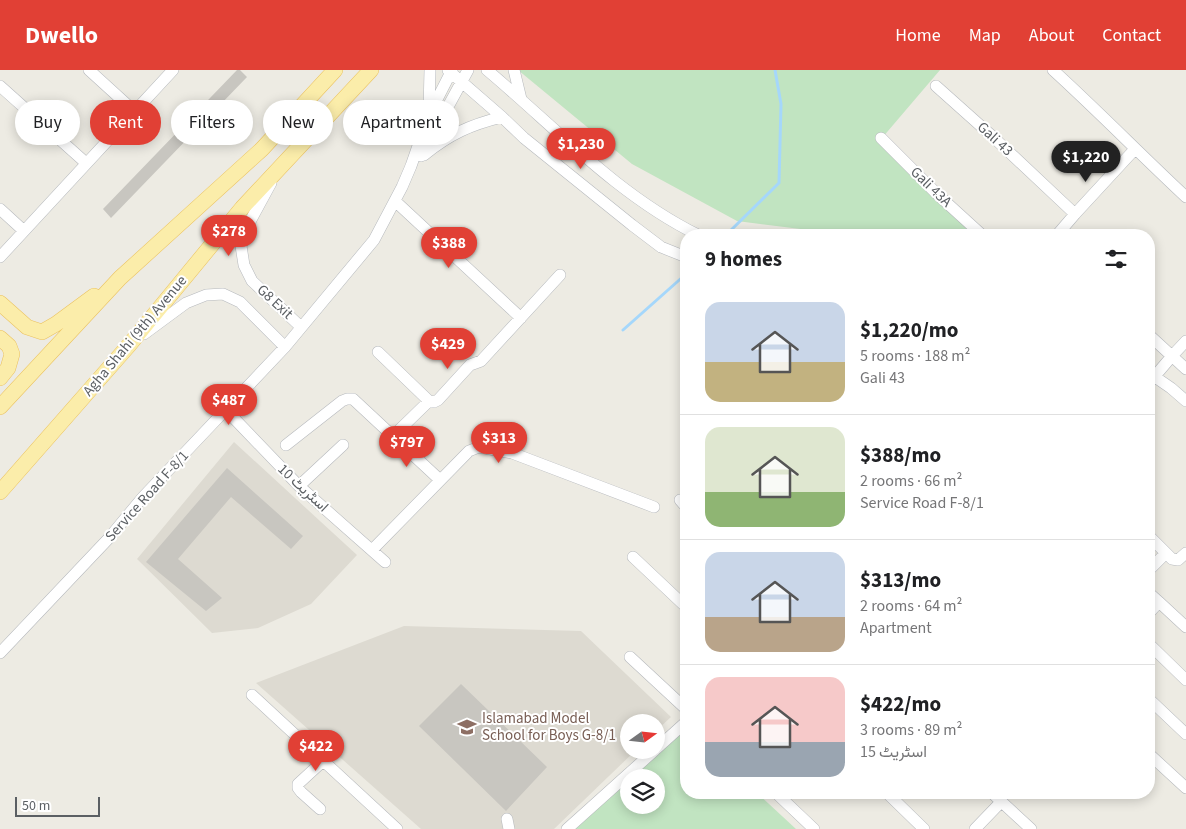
<!DOCTYPE html>
<meta charset="utf-8">
<style>
body{margin:0;font-family:"Source Sans 3",Vazirmatn,sans-serif;background:#f2f2f2;color:#202124;height:100vh;display:flex;flex-direction:column;font-size:19px;white-space:nowrap}
*{box-sizing:border-box;margin:0}
p{font-size:16px;color:#757577}
.icon{flex:none;width:28px;height:28px;fill:none;stroke:currentColor;stroke-width:2;stroke-linecap:round;stroke-linejoin:round}
.map{position:relative;flex:1;overflow:hidden}
.drawer{position:absolute;left:680px;top:159px;width:475px;height:570px;display:flex;flex-direction:column;background:#fff;border-radius:20px;box-shadow:0 2px 12px #0003}
.drawer>*{flex:none}
.banner{position:absolute;left:15px;top:30px;width:475px;height:45px;display:flex;gap:10px}
.needle{width:32px;rotate:75deg}
.controls{position:absolute;left:620px;top:644px;display:grid;gap:10px}
.controls a{display:grid;place-items:center;width:45px;height:45px;border-radius:50%;background:#fff;box-shadow:0 2px 12px #0003;font-size:25px}
.scale{position:absolute;left:15px;bottom:12px;width:85px;box-sizing:border-box;padding-left:5px;border:2px solid #5b5f63;border-top:0;font-size:14px;line-height:18px;white-space:nowrap;color:#5b5f63;-webkit-text-stroke:4px #fff;paint-order:stroke}
.price{position:absolute;translate:-50% -42px;padding:0 11px;border-radius:18px;background:#e14035;color:#fff;font-size:16px;line-height:32px;filter:drop-shadow(0 1px 2px #0008)}
.price::after{content:'';position:absolute;left:50%;top:30px;width:15px;height:11px;margin-left:-8px;background:inherit;clip-path:polygon(0 0,100% 0,50% 100%)}
.price.selected{background:#222;color:#fff}
ul{padding:0;list-style:none}
li{display:flex;align-items:center;gap:15px;height:125px;padding:0 25px}
li+li{border-top:1px solid #e0e0e0}
li span{display:grid;place-items:center;flex:none;width:140px;height:100px;border-radius:15px;color:#555}
li>.icon{margin-inline-start:auto}
span .icon{width:60px;height:60px;fill:#fffc;stroke-width:1}
li b{font-size:21px}
h2{display:flex;justify-content:space-between;align-items:center;height:60px;padding:0 25px;font-size:21px}
.chip{padding:0 18px;border-radius:22px;background:#fff;box-shadow:0 2px 12px #0003;font-size:18px;line-height:45px}
.chip.selected{background:#e14035;color:#fff}
header{display:flex;align-items:center;gap:30px;box-sizing:border-box;height:70px;padding:0 25px;background:#e14035;color:#fff}
header strong{font-size:24px}
nav{display:flex;gap:28px;margin-inline-start:auto;font-size:18px}
.map>svg:first-child{display:block}
.education{fill:#dddad1}
.green{fill:#c1e4c1}
.lines{fill:none;stroke-linecap:round;stroke-linejoin:round}
.stream{stroke:#a5d7fb;stroke-width:3}
.building{fill:#c8c6c0}
.minor-casing{stroke:#b6b9bd;stroke-width:12}
.major-casing{stroke:#ebc25f;stroke-width:16}
.minor{stroke:#fff;stroke-width:11}
.major{stroke:#fbedaa;stroke-width:15}
.labels{text-anchor:middle;dominant-baseline:central;stroke-width:4;stroke-linejoin:round;paint-order:stroke}
.street-label{font-size:15px;fill:#5b5f63;stroke:#fff}
.education-label{font-size:15px;fill:#785e54;stroke:#fff;text-anchor:start}
</style>
<header>
<strong>Dwello</strong>
<nav><a>Home</a><a>Map</a><a>About</a><a>Contact</a></nav>
</header>
<div class="map">
<svg width="1186" height="759" viewBox="0 0 1186 759">
<rect width="100%" height="100%" fill="#edebe3"/>
<path class="education" d="M234,372L357,485L311,534L258,558L212,563L137,489Z
M404,556L581,561L671,647L656,661V652H629V680H636L554,759H421L256,613Z"/>
<path class="green" d="M518,0H940L882,68L974,165H849L737,151L632,94Z
M686,657V722L757,723L796,759H572L629,708V735H656V708L629,707Z"/>
<g class="lines">
<path class="stream" d="M726,165L779,113L781,34L775,0
M623,260L686,204"/>
</g>
<path class="building" d="M237,0H240L247,7L111,148L103,139Z
M227,398L303,466L291,479L231,427L178,489L222,528L206,541L146,492Z
M461,614L547,697L506,741L419,656Z"/>
<g class="lines">
<g class="minor-casing">
<path id="minor" d="M89,0L134,41
M448,0L502,47L524,68L632,155L661,177L686,187
M487,0C555,57 617,125 698,165
M514,0L521,29
M1053,0C1098,41 1141,85 1186,127
M0,16L86,93
M936,16L992,66L1075,144
M429,40L430,0
M881,68L937,124L982,165
M424,85C450,64 470,55 502,47
M421,86L468,0
M271,113L247,157L241,176L244,195L252,211L301,257
M395,131L521,248
M0,139L24,161
M1057,165L1075,144L1135,79
M0,187L173,0
M144,264L186,233L206,225L223,224L240,232L285,277
M1149,265L1186,299
M378,282L429,331
M1149,300L1155,307L1171,318L1186,331
M1149,313L1172,286L1186,271
M226,340L299,416L385,492
M392,367L429,331L434,332L438,330L470,295L481,291L560,205
M286,375L342,331L347,329H353L440,410
M299,416L343,375
M680,430L686,437
M1149,466L1172,489L1178,490L1186,483
M372,480L469,381L479,377L512,383L654,437
M633,487L686,537
M1149,500L1166,483
M1149,523L1159,532L1149,543
M1159,532L1186,557
M1149,574L1186,610
M0,583L109,468L143,427L285,277L374,170L402,117L411,96L428,47L452,0
M630,587L686,639
M252,625L397,759
M1149,629L1186,664
M656,679L686,652
M1149,684L1186,718
M775,722L814,759
M886,722L924,759
M991,722L1031,759
M320,739L301,722L298,718V714L323,691
M507,749L509,759
M567,759L655,680
M975,759L1001,732"/>
</g>
<g class="major-casing">
<path id="major" d="M0,233L27,257L42,262L56,254L94,226
M0,268L9,276L12,284L8,298L0,308
M0,337L120,208L262,79L335,0
M0,422L130,274L242,138L371,0"/>
</g>
<use href="#minor" class="minor"/>
<use href="#major" class="major"/>
</g>
<defs>
<g id="school-bare" transform="scale(1.5)"><path d="M0-5L7-2L0 1L-7-2ZM-4 1L0 2.5L4 1V4Q0 6-4 4Z" fill="#8d6e63" stroke="#fff" stroke-width="2.5" paint-order="stroke"/></g>
</defs>
<g fill-rule="evenodd">
<use href="#school-bare" x="467" y="657"/>
</g>
<g class="labels">
<g class="street-label">
<text transform="translate(995 69) rotate(43)">Gali 43</text>
<text transform="translate(931 117) rotate(44)">Gali 43A</text>
<text transform="translate(275 232) rotate(43)">G8 Exit</text>
<text transform="translate(135 266) rotate(-50)">Agha Shahi (9th) Avenue</text>
<text transform="translate(303 418) rotate(43)">اسٹریٹ 10</text>
<text transform="translate(147 426) rotate(-48)">Service Road F-8/1</text>
</g>
<g class="education-label">
<text x="482" y="648">Islamabad Model<tspan x="482" dy="17">School for Boys G-8/1</tspan></text>
</g>
</g>
</svg>
<div class="controls">
<a><svg class="needle" viewBox="-14 -14 28 28"><path d="M0-13l5 13h-10z" fill="#e53935"/><path d="M0 13l5-13h-10z" fill="#757577"/></svg></a>
<a><svg class="icon" aria-label="layers" viewBox="0 0 24 24"><path d="M12 4l9 5-9 5-9-5zM3 14l9 5 9-5"/></svg></a>
</div>
<div class="scale">50 m</div>
<b class="price" style="left:581px;top:100px">$1,230</b>
<b class="price selected" style="left:1086px;top:113px">$1,220</b>
<b class="price" style="left:229px;top:187px">$278</b>
<b class="price" style="left:449px;top:199px">$388</b>
<b class="price" style="left:448px;top:300px">$429</b>
<b class="price" style="left:229px;top:356px">$487</b>
<b class="price" style="left:499px;top:394px">$313</b>
<b class="price" style="left:407px;top:398px">$797</b>
<b class="price" style="left:316px;top:702px">$422</b>
<div class="banner">
<a class="chip">Buy</a>
<a class="chip selected">Rent</a>
<a class="chip">Filters</a>
<a class="chip">New</a>
<a class="chip">Apartment</a>
</div>
<section class="drawer">
<h2>9 homes<svg class="icon" aria-label="filters" viewBox="0 0 24 24"><path d="M4 7h16M4 17h16"/><circle cx="9" cy="7" r="2"/><circle cx="15" cy="17" r="2"/></svg></h2>
<ul>
<li><span style="background:linear-gradient(#c9d6e8 60%,#c2b280 0)"><svg class="icon" aria-label="home" viewBox="0 0 24 24"><path d="M3 11l9-7 9 7M6 9v11h12V9"/></svg></span><div><b>$1,220/mo</b><p>5 rooms · 188 m²</p><p>Gali 43</p></div></li>
<li><span style="background:linear-gradient(#dfe7d0 65%,#8fb573 0)"><svg class="icon" aria-label="home" viewBox="0 0 24 24"><path d="M3 11l9-7 9 7M6 9v11h12V9"/></svg></span><div><b>$388/mo</b><p>2 rooms · 66 m²</p><p>Service Road F-8/1</p></div></li>
<li><span style="background:linear-gradient(#c9d6e8 65%,#b9a48a 0)"><svg class="icon" aria-label="home" viewBox="0 0 24 24"><path d="M3 11l9-7 9 7M6 9v11h12V9"/></svg></span><div><b>$313/mo</b><p>2 rooms · 64 m²</p><p>Apartment</p></div></li>
<li><span style="background:linear-gradient(#f6c9c9 65%,#9aa5b1 0)"><svg class="icon" aria-label="home" viewBox="0 0 24 24"><path d="M3 11l9-7 9 7M6 9v11h12V9"/></svg></span><div><b>$422/mo</b><p>3 rooms · 89 m²</p><p>اسٹریٹ 15</p></div></li>
</ul>
</section>
</div>
